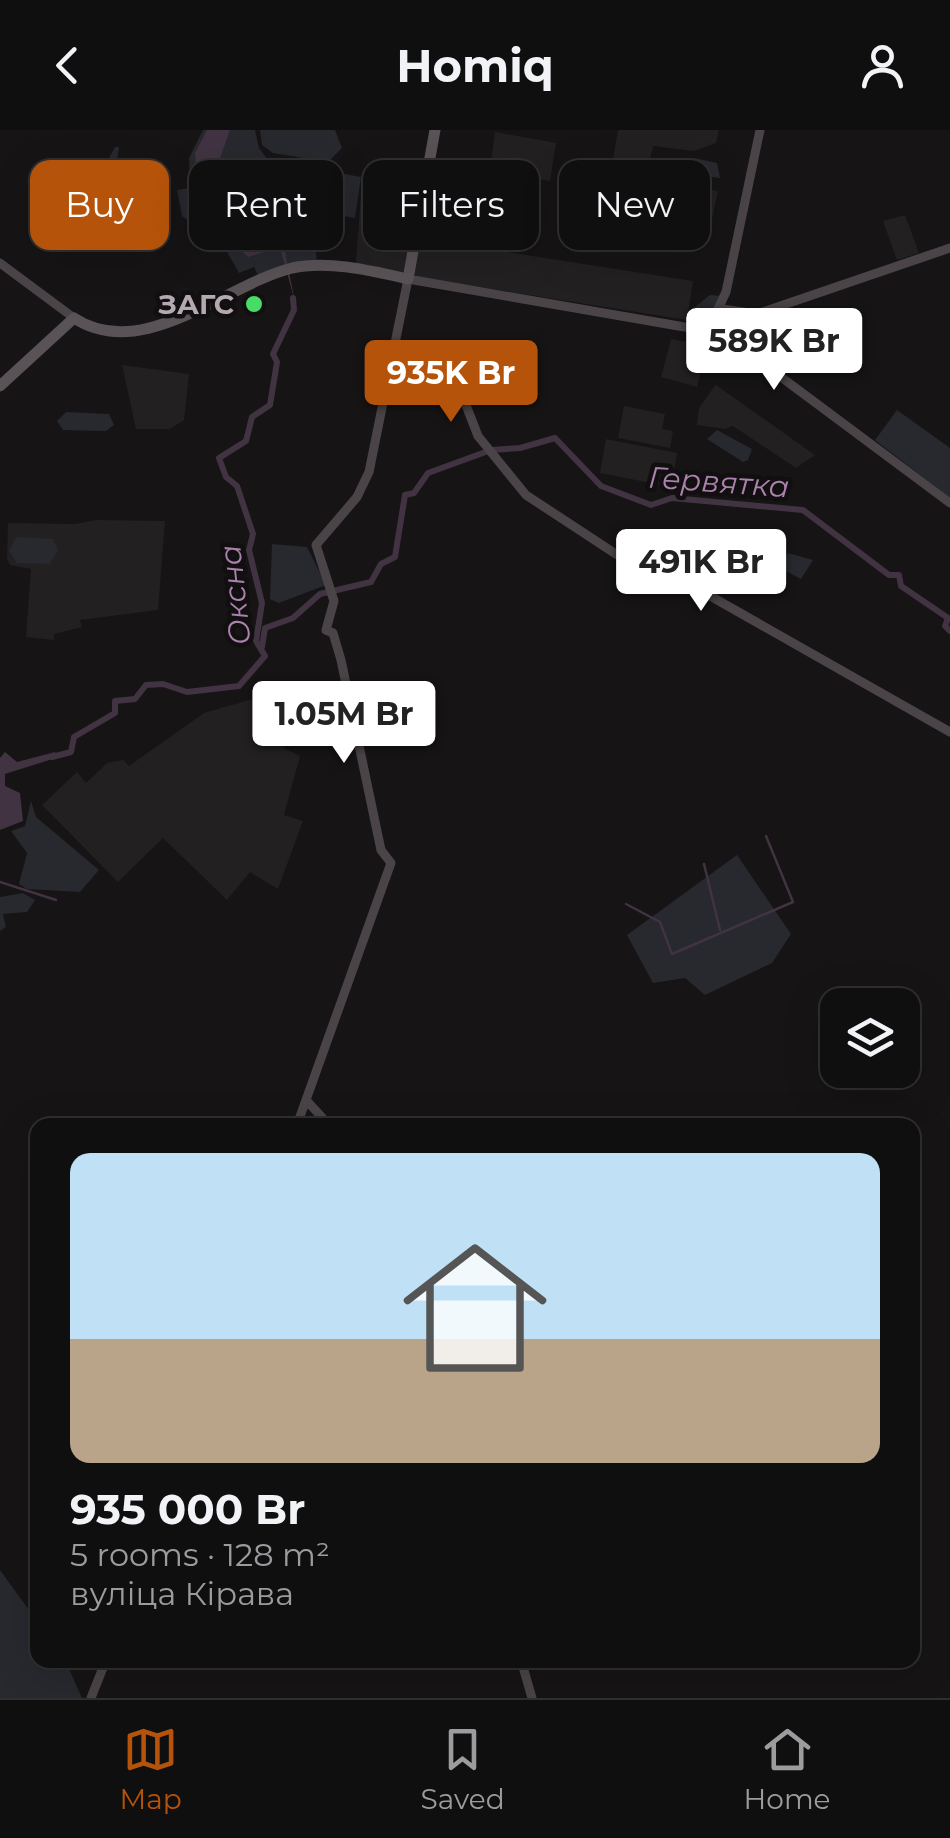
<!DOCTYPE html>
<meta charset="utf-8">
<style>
body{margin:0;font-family:Montserrat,sans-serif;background:#191819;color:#f1f3f6;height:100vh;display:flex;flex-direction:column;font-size:38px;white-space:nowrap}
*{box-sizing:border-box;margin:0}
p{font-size:32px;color:#9c9c9f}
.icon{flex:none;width:55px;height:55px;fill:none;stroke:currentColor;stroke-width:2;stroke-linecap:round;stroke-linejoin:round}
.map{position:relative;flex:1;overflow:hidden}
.panel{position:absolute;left:30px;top:988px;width:890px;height:550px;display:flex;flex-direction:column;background:#100f10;border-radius:20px;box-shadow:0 10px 40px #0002,0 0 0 2px #302f30}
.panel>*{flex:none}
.guide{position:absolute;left:30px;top:30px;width:890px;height:90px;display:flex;gap:20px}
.fabs{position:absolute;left:820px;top:858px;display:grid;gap:20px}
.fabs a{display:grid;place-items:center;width:100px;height:100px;border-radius:20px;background:#100f10;box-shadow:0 10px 40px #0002,0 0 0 2px #302f30;font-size:50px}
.price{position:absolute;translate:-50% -85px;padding:0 22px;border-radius:10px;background:#fff;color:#222;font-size:32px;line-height:65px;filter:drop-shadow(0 2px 5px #0008)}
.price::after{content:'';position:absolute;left:50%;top:60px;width:30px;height:22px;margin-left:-15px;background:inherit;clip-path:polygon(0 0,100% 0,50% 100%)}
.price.on{background:#b45309;color:#fff}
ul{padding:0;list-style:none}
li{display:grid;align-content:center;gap:20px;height:530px;padding:0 40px}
li span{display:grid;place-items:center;height:310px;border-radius:20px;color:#555}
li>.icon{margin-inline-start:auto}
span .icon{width:180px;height:180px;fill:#fffc;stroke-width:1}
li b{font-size:42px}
.chip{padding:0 35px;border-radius:20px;background:#100f10;box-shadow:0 10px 40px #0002,0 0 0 2px #302f30;font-size:35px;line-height:90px}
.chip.on{background:#b45309;color:#fff}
header{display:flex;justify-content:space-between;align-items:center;height:130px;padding:0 40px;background:#100f10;font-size:45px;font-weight:700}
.dock{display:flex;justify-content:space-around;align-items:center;height:140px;border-top:2px solid #302f30;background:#100f10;font-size:28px;color:#9c9c9f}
.dock a{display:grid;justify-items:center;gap:5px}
.dock .on{color:#b45309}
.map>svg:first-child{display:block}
.built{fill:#222021}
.green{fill:#27292f}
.water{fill:#413341}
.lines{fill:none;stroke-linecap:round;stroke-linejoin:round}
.stream{stroke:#413341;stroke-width:2.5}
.river{stroke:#413341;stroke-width:6}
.secondary{stroke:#4a4448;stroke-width:9}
.primary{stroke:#595257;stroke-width:11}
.poi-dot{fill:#46dc65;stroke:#110f10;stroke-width:4}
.labels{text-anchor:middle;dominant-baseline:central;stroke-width:9;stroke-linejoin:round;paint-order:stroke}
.poi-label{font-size:28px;font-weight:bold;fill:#b4a8b1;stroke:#110f10;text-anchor:end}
.water-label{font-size:30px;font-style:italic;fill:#ab82ab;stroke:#110f10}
</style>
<header><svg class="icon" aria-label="back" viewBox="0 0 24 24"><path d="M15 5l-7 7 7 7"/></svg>Homiq<svg class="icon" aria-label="person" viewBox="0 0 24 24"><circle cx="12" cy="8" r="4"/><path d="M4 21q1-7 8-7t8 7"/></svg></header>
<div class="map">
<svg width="950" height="1568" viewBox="0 0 950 1568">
<rect width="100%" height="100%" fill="#161415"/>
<path class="built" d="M618,0H719L716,13L694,21L653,16L647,43L617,36L613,29Z
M495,2L556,13L550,51L490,40Z
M395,48L422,54L407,143L356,133L361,63L392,66Z
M674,53L718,61L708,108L669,101L667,82Z
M905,85L919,123L897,130L883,91Z
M420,102L435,104L436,111L693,151L687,190L418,147L414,143Z
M671,209L708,216L697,257L661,247Z
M443,214L464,217L460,245L439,242Z
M122,235L189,244L184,290L170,299H136Z
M716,254V255L815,325L796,338L733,296L725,299L697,295L699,278Z
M624,276L665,284L662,299L673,301L670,318L618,308Z
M606,309L677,323L671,357L600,343Z
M96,390L165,391L158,480L80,490L82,497L54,504V510L26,507L31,439L10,435L7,429L8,393L75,394Z
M284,560L294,568L284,618L300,626L284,685L303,691L278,759L250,742L227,770L163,708L118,752L42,675L77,642L86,653L107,633L123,630L129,636L204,583Z"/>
<path class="green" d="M203,0H255L259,18L268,30L361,47L355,88L332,84L313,92L317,133L295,132L259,147L254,137L239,143L226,120L182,86L177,60L190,58L189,28Z
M260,0H335L342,18L328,32L273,23L262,15Z
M115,17H119L112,61L94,56Z
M694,28L717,33L720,48L692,44Z
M710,165L721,166L714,181L688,191L690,181Z
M897,280L950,318V368L875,310Z
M66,282L109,284L114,295L106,301L63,300L57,291Z
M717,300L752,319L748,330L743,332L707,309Z
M16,407L53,409L58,420L50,434L17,433L9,421Z
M272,414L307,417L326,455L279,473L270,469Z
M788,423L813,430L801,449L778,437Z
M31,671L36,687L99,740L80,762L27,759L19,754L27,723L11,701L25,696Z
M737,725L791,804L772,833L705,865L685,848L653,853L627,805Z
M23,763L35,770L27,782L3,784L6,797L0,801V767Z
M0,1440L37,1491L38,1530H65L82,1568H0Z"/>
<path class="water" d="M207,0H230L214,45L244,91L233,108L249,122L276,114L284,117L295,172L280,117L248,127L200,80L195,23Z
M5,622L17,632L55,622L59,627L5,644V656L20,663L23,691L0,700V628Z"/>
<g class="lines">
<path class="stream" d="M704,734L720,800
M0,752L56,770
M626,774L660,792L672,824L793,772L766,706"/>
<path class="river" d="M262,517L265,498L293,488L320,464L371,452L381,434L395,427L405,365L414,363L428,343L491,320L520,318L555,308L601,356L651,375L672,368L803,380L889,445H899L901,456L948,488L945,496L950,501
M52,627L71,622L74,607L115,583V571L135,569L146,555L163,554L187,562L239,556L265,526L256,511L262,473L249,420L253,404L237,356L226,347L219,328L246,311L252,287L270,275L277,232L273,224L294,180L293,168"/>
<path class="secondary" d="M0,133L74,188
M717,181L726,162L760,0
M757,184L722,179L714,186V197L950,373
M739,195L757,184L950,118
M394,236L457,252L478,306L526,365L628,432L705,463L950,602
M306,970L329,995
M297,995L391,733L381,720L341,530L333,503L326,500L334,471L316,415L357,367L369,342L408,149L719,203
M521,1530L532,1568
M91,1568L106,1530"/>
<path class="primary" d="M0,256L74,188C142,233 225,155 292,138C329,130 373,141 408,149L435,0"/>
</g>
<circle class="poi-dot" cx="254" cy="174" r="10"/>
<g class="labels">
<g class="poi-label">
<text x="234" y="174">ЗАГС</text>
</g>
<g class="water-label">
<text transform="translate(719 352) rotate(4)">Гервятка</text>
<text transform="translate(235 465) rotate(-96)">Оксна</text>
</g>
</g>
</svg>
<div class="fabs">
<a><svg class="icon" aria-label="layers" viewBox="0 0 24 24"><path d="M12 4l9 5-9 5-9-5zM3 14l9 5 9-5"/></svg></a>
</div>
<b class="price" style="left:774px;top:263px">589K Br</b>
<b class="price on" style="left:451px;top:295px">935K Br</b>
<b class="price" style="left:701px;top:484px">491K Br</b>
<b class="price" style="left:344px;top:636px">1.05M Br</b>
<div class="guide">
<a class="chip on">Buy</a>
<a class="chip">Rent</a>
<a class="chip">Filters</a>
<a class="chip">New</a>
</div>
<section class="panel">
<ul>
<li><span style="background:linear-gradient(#bfe0f5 60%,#b9a48a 0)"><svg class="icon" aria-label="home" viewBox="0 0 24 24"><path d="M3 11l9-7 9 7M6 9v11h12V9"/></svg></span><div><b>935 000 Br</b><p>5 rooms · 128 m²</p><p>вуліца Кірава</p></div></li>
</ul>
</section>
</div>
<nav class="dock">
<a class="on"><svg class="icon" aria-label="map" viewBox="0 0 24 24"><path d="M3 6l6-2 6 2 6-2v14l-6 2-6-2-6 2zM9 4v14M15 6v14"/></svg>Map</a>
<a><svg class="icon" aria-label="saved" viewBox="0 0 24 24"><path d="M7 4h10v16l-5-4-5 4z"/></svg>Saved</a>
<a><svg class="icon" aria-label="home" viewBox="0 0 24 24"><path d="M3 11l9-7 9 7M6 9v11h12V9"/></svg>Home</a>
</nav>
